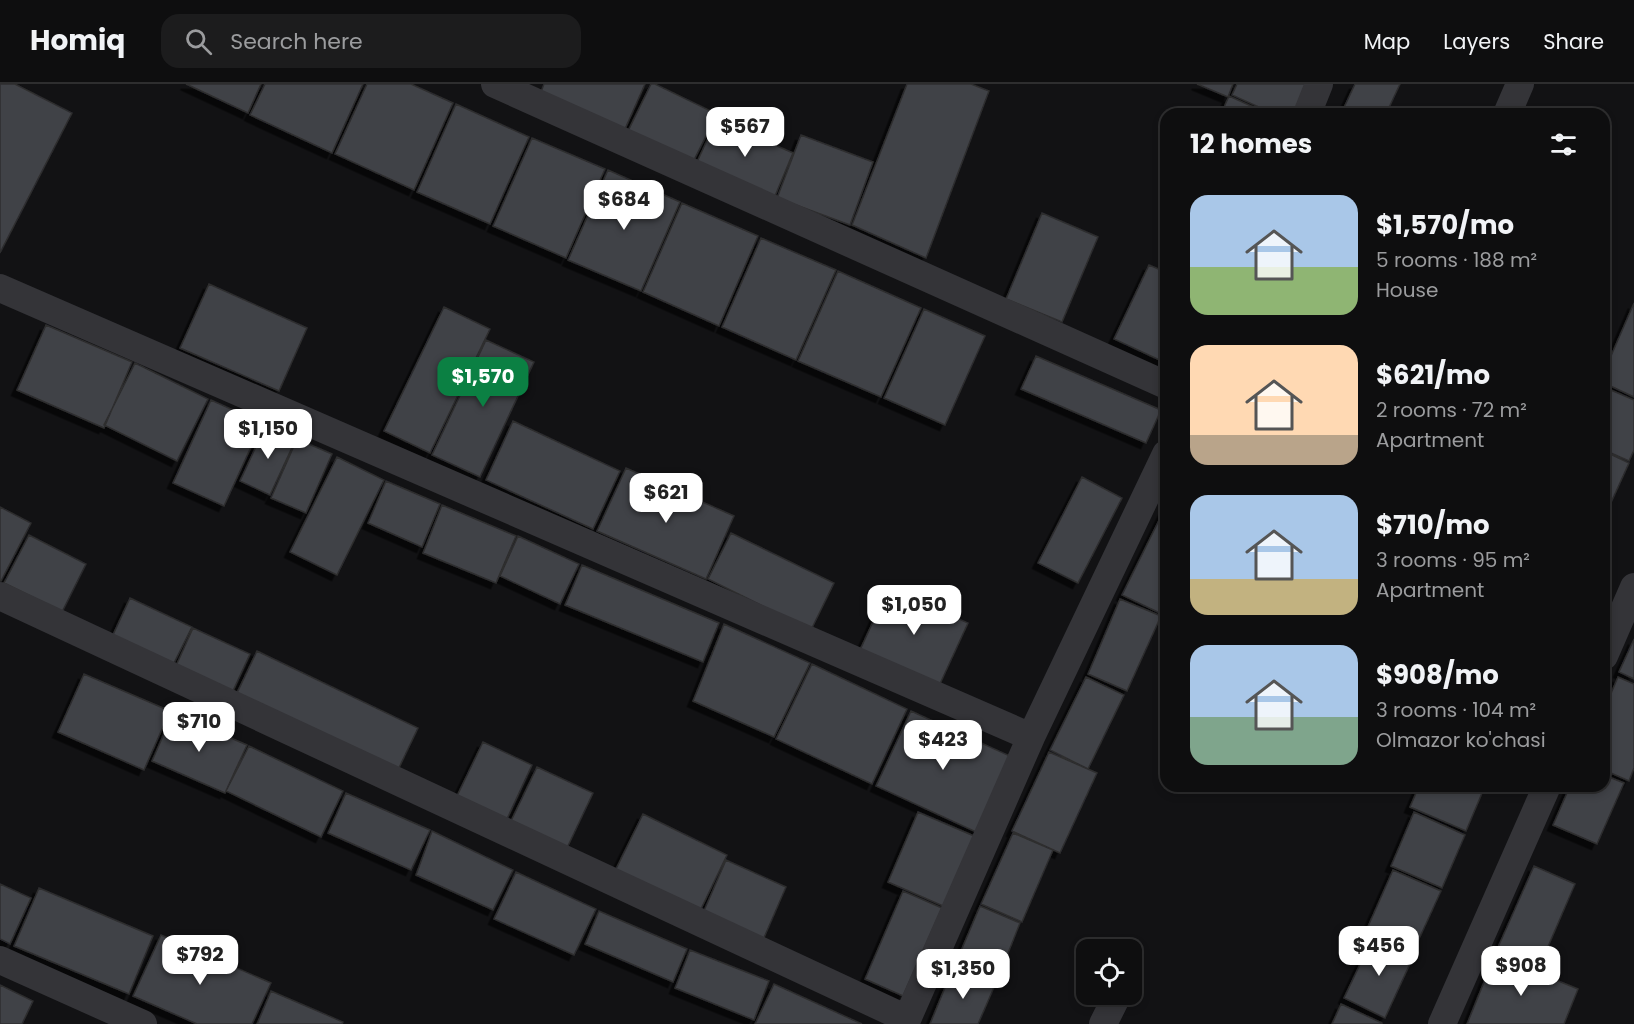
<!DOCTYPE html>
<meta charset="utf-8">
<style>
body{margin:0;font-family:Poppins,sans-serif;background:#1c1c1d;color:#f1f3f6;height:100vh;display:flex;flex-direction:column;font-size:22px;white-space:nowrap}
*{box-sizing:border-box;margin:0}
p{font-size:20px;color:#9b9c9e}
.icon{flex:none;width:33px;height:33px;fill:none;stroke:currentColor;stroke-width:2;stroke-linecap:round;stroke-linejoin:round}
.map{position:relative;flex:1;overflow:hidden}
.sheet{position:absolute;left:1160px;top:24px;width:450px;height:684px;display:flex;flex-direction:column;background:#0e0e0f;border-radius:18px;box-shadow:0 3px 9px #0003,0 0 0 2px #2e2e2f}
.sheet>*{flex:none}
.controls{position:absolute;left:1076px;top:855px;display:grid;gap:12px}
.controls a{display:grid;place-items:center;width:66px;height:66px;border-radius:12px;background:#0e0e0f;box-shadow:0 3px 9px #0003,0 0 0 2px #2e2e2f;font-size:30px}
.price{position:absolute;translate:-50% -51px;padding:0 14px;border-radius:12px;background:#fff;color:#222;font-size:20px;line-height:39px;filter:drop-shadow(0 2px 3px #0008)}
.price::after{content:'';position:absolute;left:50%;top:36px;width:18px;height:14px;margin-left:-9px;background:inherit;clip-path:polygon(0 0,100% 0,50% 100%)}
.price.selected{background:#0b8043;color:#fff}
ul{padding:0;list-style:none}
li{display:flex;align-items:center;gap:18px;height:150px;padding:0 30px}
li span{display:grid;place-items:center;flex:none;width:168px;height:120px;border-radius:18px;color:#555}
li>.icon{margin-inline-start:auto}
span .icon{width:72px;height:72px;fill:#fffc;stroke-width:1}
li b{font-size:26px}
h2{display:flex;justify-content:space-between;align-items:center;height:72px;padding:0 30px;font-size:26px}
header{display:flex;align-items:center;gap:36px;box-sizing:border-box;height:84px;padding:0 30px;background:#0e0e0f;border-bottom:2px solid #2e2e2f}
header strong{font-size:28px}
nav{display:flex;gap:33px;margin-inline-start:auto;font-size:21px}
.search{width:420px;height:54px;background:#1c1c1d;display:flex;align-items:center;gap:15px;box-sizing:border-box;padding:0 21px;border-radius:18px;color:#9b9c9e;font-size:22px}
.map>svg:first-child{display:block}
.building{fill:#414246;stroke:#2d2d2f;stroke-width:1.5;filter:url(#shadow)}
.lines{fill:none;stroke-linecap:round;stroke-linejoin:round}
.minor{stroke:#343438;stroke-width:28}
</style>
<header>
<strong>Homiq</strong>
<div class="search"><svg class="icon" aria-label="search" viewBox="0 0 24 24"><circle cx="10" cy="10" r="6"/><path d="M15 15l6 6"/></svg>Search here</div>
<nav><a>Map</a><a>Layers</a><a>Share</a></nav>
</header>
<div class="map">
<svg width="1634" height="940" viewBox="0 0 1634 940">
<defs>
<filter id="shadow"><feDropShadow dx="-5.5" dy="5.5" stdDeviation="0" flood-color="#0009"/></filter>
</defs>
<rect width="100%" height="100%" fill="#121214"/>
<path class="building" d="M0,0H15L72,29L0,169Z
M186,0H261L248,29Z
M265,0H363L332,69L250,31Z
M367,0H411L453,19L414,106L335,70Z
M544,0H645L625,45L541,8Z
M651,0H655L717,30L693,78L628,47Z
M907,0H971L989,7L926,174L852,141Z
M1197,0H1233L1228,13Z
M1237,0H1308L1294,30H1274L1232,11Z
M1355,0H1400L1386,30H1341Z
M1229,12L1269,30H1221Z
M456,20L529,53L490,140L417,108Z
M717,35L793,69L775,112L696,80Z
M801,51L873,78L850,141L777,114Z
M532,54L605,85L566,174L493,142Z
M608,86L680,118L641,207L568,176Z
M682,119L758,152L719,242L643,208Z
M1042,129L1098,153L1062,238L1006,215Z
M761,154L836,186L796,276L722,243Z
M1149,181L1166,188V279L1114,255Z
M838,187L921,224L881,313L798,277Z
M209,200L307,244L279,307L180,264Z
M1634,219V313L1604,299V288Z
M444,223L490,245L430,369L384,347Z
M924,225L985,252L945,341L884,314Z
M46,241L132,278L104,344L17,306Z
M486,256L534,278L480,393L432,371Z
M1036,272L1161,326L1146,359L1021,305Z
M135,279L208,315L177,377L104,341Z
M1604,303L1634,316V366L1629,377L1604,366Z
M211,316L262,339L224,422L173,399Z
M513,337L620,387L593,445L486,396Z
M266,341L296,355L270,411L240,397Z
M297,355L332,370L306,429L271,414Z
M1604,367L1629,379L1604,434Z
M337,373L384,396L337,491L290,468Z
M626,384L734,432L706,495L597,447Z
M1082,393L1122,414L1078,499L1038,479Z
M386,397L440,420L422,463L368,439Z
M442,421L516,452L496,499L423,469Z
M1166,422V532L1122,511Z
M0,423L31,439L1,497H0Z
M731,449L834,499L811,546L708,495Z
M29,451L86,480L62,528L4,499Z
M518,452L579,480L560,520L500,492Z
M582,481L719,539L703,578L565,521Z
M889,503L968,539L939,602L860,566Z
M130,514L192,543L173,581L112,553Z
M1120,515L1161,532L1127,607L1088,590Z
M724,540L810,579L774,653L693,617Z
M193,544L250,570L232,609L175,584Z
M1634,555V595L1619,588Z
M257,567L418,644L397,688L236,611Z
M812,580L907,625L872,700L776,655Z
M84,590L170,627L144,686L58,648Z
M1086,593L1124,611L1088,685L1050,666Z
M1618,593L1634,600V684L1629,697L1604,686V626Z
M911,627L1010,672L976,748L876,702Z
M173,629L247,661L225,709L152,677Z
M483,658L532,681L507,735L457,712Z
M249,662L343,707L321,753L226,707Z
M1049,668L1097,689L1060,769L1012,747Z
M537,683L593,709L567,764L511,737Z
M1604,691L1624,699L1597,760L1553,741L1570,702H1604Z
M1419,702H1485L1466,747L1410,723Z
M346,709L430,746L411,786L328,749Z
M918,728L974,752L943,822L888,798Z
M1414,728L1465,751L1442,804L1391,782Z
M643,730L727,771L700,827L615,787Z
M432,747L513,786L493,826L416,791Z
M1013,749L1053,766L1022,838L981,820Z
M726,776L786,803L763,856L703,829Z
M1534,782L1575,800L1537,888L1495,870Z
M1393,786L1441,807L1413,868L1366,847Z
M516,788L596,825L574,871L494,835Z
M0,800L31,814L10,860L0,855Z
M39,804L153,852L129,910L14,862Z
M903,807L942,824L903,912L865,895Z
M980,822L1020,839L997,897L955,881Z
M599,827L687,865L673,898L585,860Z
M161,851L271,899L252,940H197L133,912Z
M1374,851L1414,871L1385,934L1344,914Z
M690,866L769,897L754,936L675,904Z
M1495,871L1578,905L1564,940H1467Z
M953,884L995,901L978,940H930Z
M774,900L862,940H755Z
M0,901L33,917L22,940H0Z
M271,907L343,938L342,940H257Z
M1341,920L1382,939V940H1332Z"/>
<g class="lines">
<path class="minor" d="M495,0L1166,301
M1307,30L1319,0
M1507,30L1520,0
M0,204L1031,653
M0,512L907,935
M1604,572L1634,503
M0,876L143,940
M905,940L1031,653L1166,370
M1103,940L1118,910
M1442,940L1547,702"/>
</g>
</svg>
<div class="controls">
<a><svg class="icon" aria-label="locate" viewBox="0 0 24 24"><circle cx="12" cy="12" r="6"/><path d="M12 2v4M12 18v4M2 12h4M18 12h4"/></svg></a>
</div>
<b class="price" style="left:745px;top:74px">$567</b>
<b class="price" style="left:624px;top:147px">$684</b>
<b class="price selected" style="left:483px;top:324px">$1,570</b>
<b class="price" style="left:268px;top:376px">$1,150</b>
<b class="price" style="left:666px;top:440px">$621</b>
<b class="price" style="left:914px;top:552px">$1,050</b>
<b class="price" style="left:199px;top:669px">$710</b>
<b class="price" style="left:943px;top:687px">$423</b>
<b class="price" style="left:1379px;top:893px">$456</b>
<b class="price" style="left:200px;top:902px">$792</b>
<b class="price" style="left:1521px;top:913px">$908</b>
<b class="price" style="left:963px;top:916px">$1,350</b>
<section class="sheet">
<h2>12 homes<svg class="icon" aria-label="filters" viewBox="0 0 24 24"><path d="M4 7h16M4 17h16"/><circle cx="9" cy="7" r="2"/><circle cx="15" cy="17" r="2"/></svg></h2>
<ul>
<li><span style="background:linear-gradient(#a9c7e8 60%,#8fb573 0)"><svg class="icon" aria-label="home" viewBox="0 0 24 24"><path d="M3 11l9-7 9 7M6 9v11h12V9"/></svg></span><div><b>$1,570/mo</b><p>5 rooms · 188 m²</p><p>House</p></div></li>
<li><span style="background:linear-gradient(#ffd9b3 75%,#b9a48a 0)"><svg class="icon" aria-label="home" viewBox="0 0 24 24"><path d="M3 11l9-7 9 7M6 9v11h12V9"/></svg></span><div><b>$621/mo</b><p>2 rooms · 72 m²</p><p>Apartment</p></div></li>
<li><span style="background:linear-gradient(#a9c7e8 70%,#c2b280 0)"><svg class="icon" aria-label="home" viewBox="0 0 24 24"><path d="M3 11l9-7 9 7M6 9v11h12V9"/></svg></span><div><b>$710/mo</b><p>3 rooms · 95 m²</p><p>Apartment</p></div></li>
<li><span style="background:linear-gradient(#a9c7e8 60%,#7fa58c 0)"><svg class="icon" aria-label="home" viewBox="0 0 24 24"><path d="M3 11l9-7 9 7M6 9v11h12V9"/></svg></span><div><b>$908/mo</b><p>3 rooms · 104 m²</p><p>Olmazor ko'chasi</p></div></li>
</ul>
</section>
</div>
